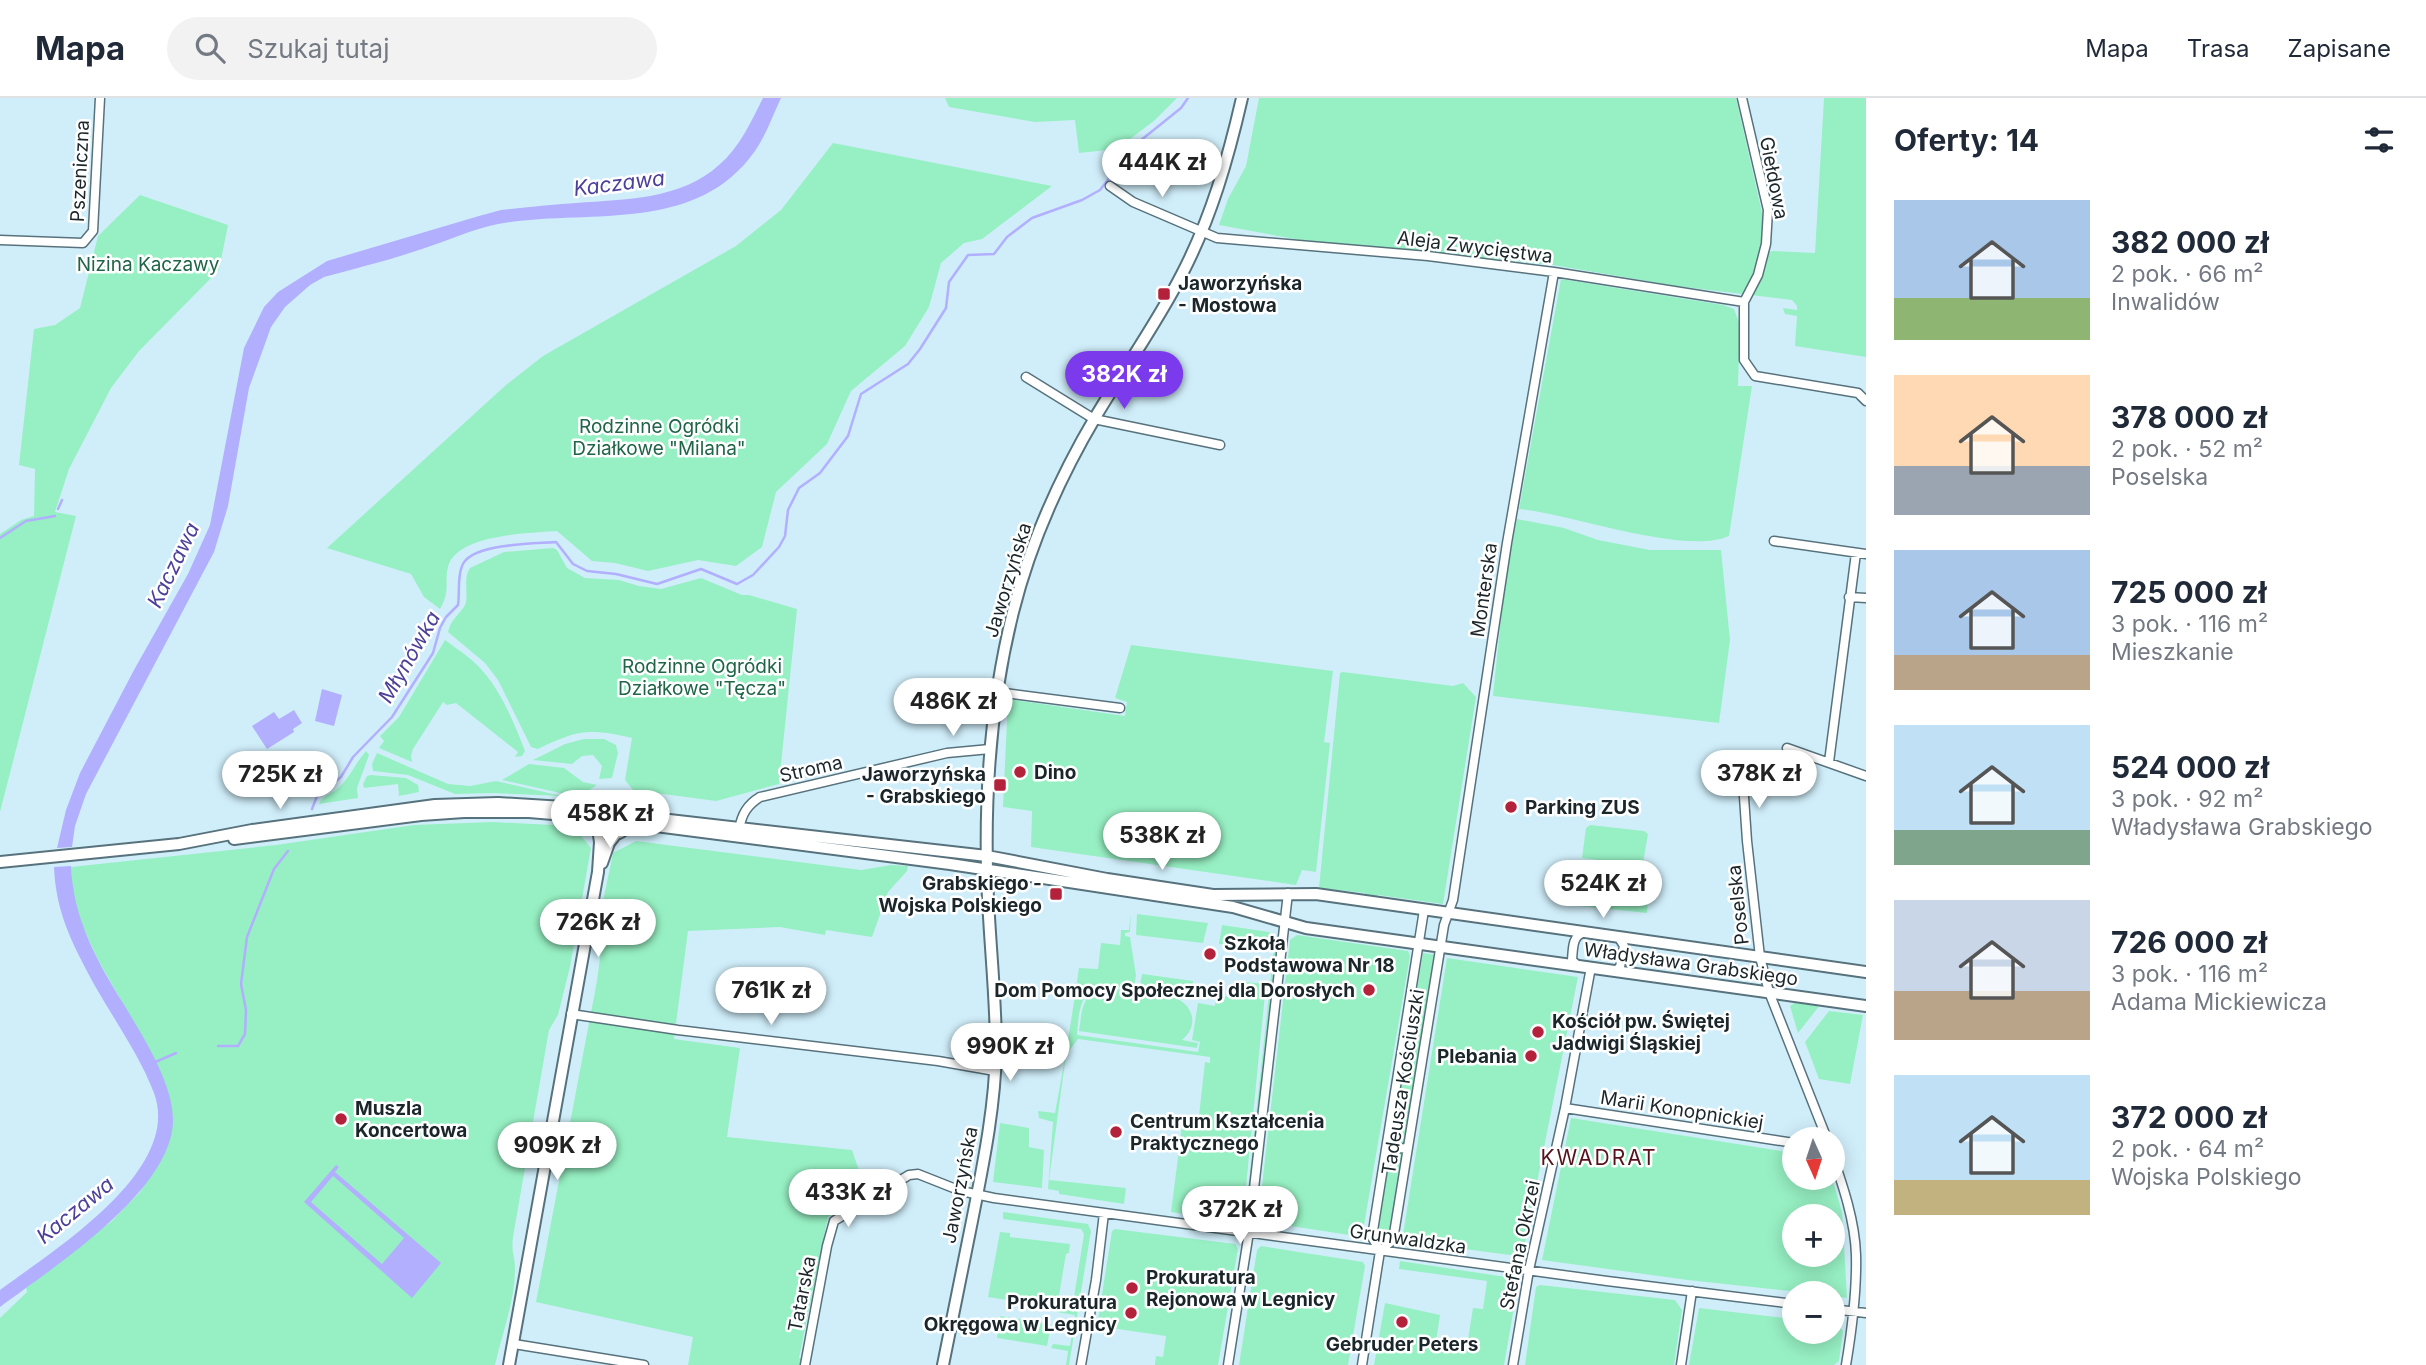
<!DOCTYPE html>
<html lang="pl">
<meta charset="utf-8">
<style>
body{margin:0;font-family:Inter,sans-serif;background:#f2f2f3;color:#1f2937;height:100vh;display:flex;flex-direction:column;font-size:26px;white-space:nowrap}
*{box-sizing:border-box;margin:0}
p{font-size:23px;color:#747a83}
.icon{flex:none;width:38px;height:38px;fill:none;stroke:currentColor;stroke-width:2;stroke-linecap:round;stroke-linejoin:round}
.map{position:relative;flex:1;overflow:hidden}
.panel{display:flex;flex-direction:column;background:#fff;width:560px}
.panel>*{flex:none}
.needle{width:46px;rotate:177deg}
.tools{position:absolute;left:1782px;top:1029px;display:grid;gap:14px}
.tools a{display:grid;place-items:center;width:63px;height:63px;border-radius:50%;background:#fff;box-shadow:0 4px 18px #0003;font-size:35px}
.price{position:absolute;translate:-50% -60px;padding:0 16px;border-radius:24px;background:#fff;color:#222;font-size:23px;line-height:46px;filter:drop-shadow(0 2px 4px #0008)}
.price::after{content:'';position:absolute;left:50%;top:42px;width:21px;height:16px;margin-left:-10px;background:inherit;clip-path:polygon(0 0,100% 0,50% 100%)}
.price.selected{background:#7c3aed;color:#fff}
ul{padding:0;list-style:none}
li{display:flex;align-items:center;gap:21px;height:175px;padding:0 28px}
li span{display:grid;place-items:center;flex:none;width:196px;height:140px;border-radius:0px;color:#555}
li>.icon{margin-inline-start:auto}
span .icon{width:84px;height:84px;fill:#fffc;stroke-width:1}
li b{font-size:30px}
h2{display:flex;justify-content:space-between;align-items:center;height:84px;padding:0 28px;font-size:30px}
header{display:flex;align-items:center;gap:42px;box-sizing:border-box;height:98px;padding:0 35px;background:#fff;border-bottom:2px solid #e0e1e3}
header strong{font-size:33px}
nav{display:flex;gap:38px;margin-inline-start:auto;font-size:24px}
.search{width:490px;height:63px;background:#f2f2f3;display:flex;align-items:center;gap:18px;box-sizing:border-box;padding:0 24px;border-radius:38px;color:#747a83;font-size:26px}
main{display:flex;flex:1;min-height:0}
.map>svg:first-child{display:block}
.green{fill:#97f0c3;fill-rule:evenodd}
.water{fill:#b2afff;fill-rule:evenodd}
.lines{fill:none;stroke-linecap:round;stroke-linejoin:round}
.stream{stroke:#b2afff;stroke-width:2.5}
.street-casing{stroke:#57727c;stroke-width:11}
.secondary-casing{stroke:#57727c;stroke-width:14}
.street{stroke:#fff;stroke-width:8}
.secondary{stroke:#fff;stroke-width:10}
.poi-dot{fill:#b4213b;stroke:#fff;stroke-width:2.5}
.labels{text-anchor:middle;dominant-baseline:central;stroke-width:5;stroke-linejoin:round;paint-order:stroke}
.street-label{font-size:19px;fill:#1b262a;stroke:#fff}
.park-label{font-size:19px;fill:#1f6547;stroke:#fff}
.poi-label{font-size:19px;font-weight:bold;fill:#1b262a;stroke:#fff;text-anchor:start}
.water-label{font-size:21px;font-style:italic;fill:#4c409b;stroke:#fff}
.neighbourhood-label{font-size:21px;letter-spacing:2px;fill:#57121b;stroke:#fff}
</style>
<header>
<strong>Mapa</strong>
<div class="search"><svg class="icon" aria-label="search" viewBox="0 0 24 24"><circle cx="10" cy="10" r="6"/><path d="M15 15l6 6"/></svg>Szukaj tutaj</div>
<nav><a>Mapa</a><a>Trasa</a><a>Zapisane</a></nav>
</header>
<main>
<div class="map">
<svg width="1866" height="1267" viewBox="0 0 1866 1267">
<rect width="100%" height="100%" fill="#d0eefa"/>
<path class="green" d="M945,0H1177L1155,22L1117,51L1079,55L1075,22L1035,24L949,9Z
M1259,0H1736L1763,119L1762,142L1758,157L1773,153L1815,155L1824,0H1866V259L1795,248L1797,218L1785,216L1783,210L1797,212V208L1792,202L1676,188L1553,167L1300,142L1219,127L1228,101L1246,68Z
M833,45L1052,88L982,141L964,145L941,165L929,209L905,248L851,293L827,346L776,394L762,449L736,468L698,462L648,473L615,465L592,463L557,433C530,435 456,436 448,469C444,487 451,491 440,511L424,499L411,476L327,450L506,287L543,258L736,148L781,112Z
M140,97L228,127L219,172L139,253L111,290L69,371L55,414L76,418L0,714V436L21,422L34,418L35,371L19,367L34,231L55,227L80,210L98,138Z
M1561,181L1723,207L1734,211L1740,227L1738,288H1752L1729,438C1685,458 1571,416 1519,411Z
M1517,421L1564,430L1598,442L1650,452H1721L1730,542L1719,625L1493,598L1505,481Z
M553,450L557,452L567,470L585,480L619,482L639,488L661,491L701,480L742,497H749L797,511L779,686L716,703L633,692L625,682L632,640C588,630 578,632 538,651L531,649L498,582L485,565L448,534C452,518 463,515 466,504C468,492 463,480 470,470L504,454Z
M445,542C457,551 470,559 480,570C501,592 514,625 525,653L522,658L515,659L518,654L456,605L447,607L443,604L413,651L411,658L412,664L379,650L384,643L380,638L399,619Z
M1131,547L1333,573L1324,644L1330,645L1316,774L1302,772L1296,787L1031,749L1032,713L1003,709L1008,601L1125,618L1127,604L1115,600Z
M1343,574L1453,588L1463,585L1476,599L1443,806L1378,797L1377,800L1365,798V795L1319,790L1340,575Z
M584,641H604L616,647L618,655L612,680L599,681L602,668L593,657L582,658L572,666L533,662L565,646Z
M366,653L369,657L357,690L358,700L319,706C323,697 330,697 337,691C348,683 356,664 366,653Z
M377,655L448,686L470,688L496,683L562,698L493,695L455,696L408,677L373,673L372,666Z
M529,666L564,670L583,684L597,687L578,699L502,682Z
M371,677L406,680L418,687L419,694L399,698L398,686L364,690L363,686L367,678Z
M492,724L573,728L591,750L570,869L558,917L549,932L513,1139C511,1154 515,1158 515,1171C515,1203 502,1236 495,1267H0V1220L27,1194L26,1190L112,1123L140,1094L163,1059L172,1027L153,958L98,862L78,818L72,796L71,769L276,747L414,727Z
M1590,727L1644,733L1648,736L1643,765L1640,767L1582,760L1586,730Z
M636,743L861,772L891,767L908,768L907,773L888,794L872,839L826,832L825,837L780,829L688,833L674,941L740,950L727,1039L852,1052L866,1093L828,1119L799,1260L806,1262L805,1267H688L693,1239L536,1204L597,883L602,845L603,803L613,755Z
M1563,789L1648,801L1647,815L1561,806Z
M1131,815L1130,834L1125,835V838L1130,839L1136,877L1134,891C1088,885 1080,890 1077,937L1198,954L1200,944L1192,942L1198,905L1215,908L1216,897L1230,899L1231,889L1244,890L1245,884L1266,886L1243,1119L1241,1124L1171,1114L1182,1028L1191,1029L1193,1018H1199L1205,964L1210,965V959L1078,941L1066,957L1049,1082L1126,1090L1124,1106L1059,1096V1093L1048,1091L1053,1024L1039,1020L1038,1013L1055,1015C1064,967 1072,919 1079,870L1098,871L1101,845L1120,847L1121,832H1129Z
M1137,816L1208,825L1203,845L1136,837Z
M1222,827L1269,834L1272,837L1270,853L1219,846Z
M1297,837L1408,853L1410,858L1362,1139L1258,1123L1290,842Z
M1275,840H1277L1247,1114L1245,1120Z
M1423,855L1435,857L1390,1142L1376,1140Z
M1447,860L1578,879L1523,1155L1518,1158L1402,1143Z
M1142,876L1193,883L1192,899L1139,892Z
M1108,890L1176,900C1195,909 1198,929 1182,942L1198,945L1197,950L1079,933C1082,913 1082,891 1108,890Z
M1796,904L1820,907L1798,935L1790,908Z
M1829,913L1863,917L1850,986L1819,981L1805,944Z
M1571,1020L1794,1055V1080H1832L1842,1114L1847,1200L1832,1198V1195H1809L1688,1182L1542,1162ZM1794,1118H1832V1157H1794Z
M1000,1025L1029,1030V1049L1044,1052L1042,1090L993,1084Z
M1003,1114L1088,1126L1091,1133L1069,1267H1066L1068,1253L1051,1250L1053,1246L1070,1248L1075,1217L1057,1214V1210L988,1199L1000,1134L1010,1135V1139L1070,1146L1069,1155L1066,1156L1057,1209L1072,1212L1084,1136L1081,1131L1003,1121Z
M1115,1131L1235,1146L1238,1151L1218,1267H1155L1156,1258L1163,1259L1166,1238L1097,1228L1112,1133Z
M1261,1148L1363,1164L1365,1168L1348,1267H1239L1257,1152Z
M1400,1163L1519,1181L1504,1267H1374L1385,1205L1440,1217L1436,1244L1467,1248L1473,1210L1483,1211L1487,1183L1399,1171Z
M1540,1187L1675,1202L1682,1212L1674,1267H1525L1536,1189Z
M1699,1210L1794,1221V1234H1832V1226H1837L1843,1233L1839,1263L1834,1267H1689Z
M1000,1218L1051,1226L1047,1248L997,1240Z"/>
<path class="water" d="M763,0H781C773,17 766,37 755,53C695,138 586,110 498,126C472,131 447,143 422,151C390,162 357,170 324,179L310,187L285,209L271,229L249,290L228,408L214,454L86,696L75,728L72,749L57,750L66,712L80,675L134,572L188,476L210,427L244,250L264,209L278,194L327,163L479,118L501,112C526,109 551,107 576,105C626,101 680,102 719,67C739,50 751,24 763,0Z
M322,591L342,597L334,628L315,623Z
M294,612L302,625L293,631L294,634L267,651L252,628L274,614L279,621Z
M71,768C73,819 96,862 123,905C142,937 173,984 173,1022C173,1093 52,1170 0,1209V1192C52,1153 183,1073 154,995C140,958 115,923 95,888C73,847 56,816 54,769Z
M336,1067L339,1069L335,1074L441,1165L412,1200L304,1104ZM333,1078L404,1140L382,1166L311,1104Z"/>
<g class="lines">
<path class="stream" d="M58,411L62,402
M0,440L26,423L55,418
M312,711L317,698L341,679L353,659L392,619L433,555L440,530L446,519L458,507C460,494 457,481 462,468C470,445 534,446 556,444L573,466L587,473L616,476L657,486L701,471L737,486L753,477L779,449L785,438L788,412L799,390L820,375L848,338L861,296L908,266L920,251L946,210L949,184L968,157L994,156L1007,139L1032,120L1082,102L1100,92L1110,79L1120,59L1181,10L1188,0
M218,948H238L245,936L246,912L241,886L247,839L274,771L288,753
M153,965L176,955"/>
<g class="street-casing">
<path id="street" d="M1742,0L1768,112L1766,146L1758,177L1744,204V262L1755,278L1858,295L1866,303
M1110,88L1133,104L1217,140L1428,158L1554,174L1744,204
M0,142L83,145L93,133L100,0
M1026,279L1094,321L1220,347
M1774,443L1866,456
M1849,499L1866,500
M997,594L1120,610
M1787,650L1866,678
M1829,664L1856,455
M1743,684L1747,743L1760,859L1769,894L1827,1041
M739,731C742,716 747,707 760,699L947,655L990,651
M1577,867L1572,862C1573,852 1572,838 1583,835
M1615,873L1620,869L1624,848L1619,840
M571,916L678,932L938,963L995,973
M1565,1010L1794,1045
M1387,1048L1407,1051
M1832,1056C1843,1088 1855,1123 1856,1157C1857,1195 1852,1231 1846,1267
M1380,1153L1393,1142L1444,827L1453,802L1507,445L1554,174
M1832,1211L1866,1215
M514,1246L644,1267
M805,1267L827,1148L834,1123L909,1077L918,1076L961,1093L994,1100L1607,1183L1794,1206
M1081,1267L1096,1182L1104,1115
M1228,1267L1249,1134L1288,795
M1362,1267L1380,1153L1372,1139L1424,812
M1513,1267L1529,1172L1565,1010L1591,869
M1681,1267L1692,1193"/>
</g>
<g class="secondary-casing">
<path id="secondary" d="M628,711L643,719L987,758L1107,781L1213,797L1316,796L1866,874
M626,728L648,727L950,766L1233,809L1306,830L1866,908
M234,741L421,717L464,714H529L577,718C590,720 597,735 610,736C632,738 633,711 618,701H604L594,712L595,727
M0,764L179,746L252,732L435,707L498,705L580,710L597,707
M602,765L609,745L616,736
M509,1267L598,774L600,744L598,731
M943,1267C953,1219 962,1171 972,1123C983,1067 995,1010 996,952C996,892 988,832 987,772C985,686 992,598 1013,514C1030,446 1060,379 1096,318C1124,271 1157,225 1182,176C1211,120 1228,61 1242,0"/>
</g>
<use href="#street" class="street"/>
<use href="#secondary" class="secondary"/>
</g>
<g class="poi-dot">
<rect x="1157" y="189" width="14" height="14" rx="3.5"/>
<circle cx="1020" cy="674" r="7"/>
<rect x="993" y="680" width="14" height="14" rx="3.5"/>
<circle cx="1511" cy="709" r="7"/>
<rect x="1049" y="789" width="14" height="14" rx="3.5"/>
<circle cx="1210" cy="856" r="7"/>
<circle cx="1369" cy="892" r="7"/>
<circle cx="1538" cy="934" r="7"/>
<circle cx="1531" cy="958" r="7"/>
<circle cx="341" cy="1021" r="7"/>
<circle cx="1116" cy="1034" r="7"/>
<circle cx="1132" cy="1190" r="7"/>
<circle cx="1131" cy="1215" r="7"/>
<circle cx="1402" cy="1224" r="7"/>
</g>
<g class="labels">
<g class="street-label">
<text transform="translate(80 73) rotate(-87)">Pszeniczna</text>
<text transform="translate(1774 80) rotate(79)">Giełdowa</text>
<text transform="translate(1475 149) rotate(7)">Aleja Zwycięstwa</text>
<text transform="translate(1008 482) rotate(-73)">Jaworzyńska</text>
<text transform="translate(1484 492) rotate(-82)">Monterska</text>
<text transform="translate(811 671) rotate(-13)">Stroma</text>
<text transform="translate(1738 807) rotate(-96)">Poselska</text>
<text transform="translate(1691 866) rotate(8)">Władysława Grabskiego</text>
<text transform="translate(1403 984) rotate(-81)">Tadeusza Kościuszki</text>
<text transform="translate(1682 1012) rotate(9)">Marii Konopnickiej</text>
<text transform="translate(960 1087) rotate(-79)">Jaworzyńska</text>
<text transform="translate(1408 1141) rotate(8)">Grunwaldzka</text>
<text transform="translate(1520 1147) rotate(-78)">Stefana Okrzei</text>
<text transform="translate(802 1196) rotate(-79)">Tatarska</text>
</g>
<g class="park-label">
<text x="148" y="166">Nizina Kaczawy</text>
<text x="659" y="328">Rodzinne Ogródki<tspan x="659" dy="22">Działkowe "Milana"</tspan></text>
<text x="702" y="568">Rodzinne Ogródki<tspan x="702" dy="22">Działkowe "Tęcza"</tspan></text>
</g>
<g class="poi-label">
<text x="1178" y="185">Jaworzyńska<tspan x="1178" dy="22">- Mostowa</tspan></text>
<text x="1034" y="674">Dino</text>
<text x="986" y="676" text-anchor="end">Jaworzyńska<tspan x="986" dy="22">- Grabskiego</tspan></text>
<text x="1525" y="709">Parking ZUS</text>
<text x="1042" y="785" text-anchor="end">Grabskiego -<tspan x="1042" dy="22">Wojska Polskiego</tspan></text>
<text x="1224" y="845">Szkoła<tspan x="1224" dy="22">Podstawowa Nr 18</tspan></text>
<text x="1355" y="892" text-anchor="end">Dom Pomocy Społecznej dla Dorosłych</text>
<text x="1552" y="923">Kościół pw. Świętej<tspan x="1552" dy="22">Jadwigi Śląskiej</tspan></text>
<text x="1517" y="958" text-anchor="end">Plebania</text>
<text x="355" y="1010">Muszla<tspan x="355" dy="22">Koncertowa</tspan></text>
<text x="1130" y="1023">Centrum Kształcenia<tspan x="1130" dy="22">Praktycznego</tspan></text>
<text x="1146" y="1179">Prokuratura<tspan x="1146" dy="22">Rejonowa w Legnicy</tspan></text>
<text x="1117" y="1204" text-anchor="end">Prokuratura<tspan x="1117" dy="22">Okręgowa w Legnicy</tspan></text>
<text x="1402" y="1246" text-anchor="middle">Gebruder Peters</text>
</g>
<g class="water-label">
<text transform="translate(619 85) rotate(-7)">Kaczawa</text>
<text transform="translate(173 467) rotate(-64)">Kaczawa</text>
<text transform="translate(409 559) rotate(-60)">Młynówka</text>
<text transform="translate(75 1112) rotate(-39)">Kaczawa</text>
</g>
<g class="neighbourhood-label">
<text x="1599" y="1059">KWADRAT</text>
</g>
</g>
</svg>
<div class="tools">
<a><svg class="needle" viewBox="-14 -14 28 28"><path d="M0-13l5 13h-10z" fill="#e53935"/><path d="M0 13l5-13h-10z" fill="#747a83"/></svg></a>
<a>+</a>
<a>−</a>
</div>
<b class="price" style="left:1162px;top:101px">444K zł</b>
<b class="price selected" style="left:1124px;top:313px">382K zł</b>
<b class="price" style="left:953px;top:640px">486K zł</b>
<b class="price" style="left:1759px;top:712px">378K zł</b>
<b class="price" style="left:280px;top:713px">725K zł</b>
<b class="price" style="left:610px;top:752px">458K zł</b>
<b class="price" style="left:1162px;top:774px">538K zł</b>
<b class="price" style="left:1603px;top:822px">524K zł</b>
<b class="price" style="left:598px;top:861px">726K zł</b>
<b class="price" style="left:771px;top:929px">761K zł</b>
<b class="price" style="left:1010px;top:985px">990K zł</b>
<b class="price" style="left:557px;top:1084px">909K zł</b>
<b class="price" style="left:848px;top:1131px">433K zł</b>
<b class="price" style="left:1240px;top:1148px">372K zł</b>
</div>
<section class="panel">
<h2>Oferty: 14<svg class="icon" aria-label="filters" viewBox="0 0 24 24"><path d="M4 7h16M4 17h16"/><circle cx="9" cy="7" r="2"/><circle cx="15" cy="17" r="2"/></svg></h2>
<ul>
<li><span style="background:linear-gradient(#a9c7e8 70%,#8fb573 0)"><svg class="icon" aria-label="home" viewBox="0 0 24 24"><path d="M3 11l9-7 9 7M6 9v11h12V9"/></svg></span><div><b>382 000 zł</b><p>2 pok. · 66 m²</p><p>Inwalidów</p></div></li>
<li><span style="background:linear-gradient(#ffd9b3 65%,#9aa5b1 0)"><svg class="icon" aria-label="home" viewBox="0 0 24 24"><path d="M3 11l9-7 9 7M6 9v11h12V9"/></svg></span><div><b>378 000 zł</b><p>2 pok. · 52 m²</p><p>Poselska</p></div></li>
<li><span style="background:linear-gradient(#a9c7e8 75%,#b9a48a 0)"><svg class="icon" aria-label="home" viewBox="0 0 24 24"><path d="M3 11l9-7 9 7M6 9v11h12V9"/></svg></span><div><b>725 000 zł</b><p>3 pok. · 116 m²</p><p>Mieszkanie</p></div></li>
<li><span style="background:linear-gradient(#bfe0f5 75%,#7fa58c 0)"><svg class="icon" aria-label="home" viewBox="0 0 24 24"><path d="M3 11l9-7 9 7M6 9v11h12V9"/></svg></span><div><b>524 000 zł</b><p>3 pok. · 92 m²</p><p>Władysława Grabskiego</p></div></li>
<li><span style="background:linear-gradient(#c9d6e8 65%,#b9a48a 0)"><svg class="icon" aria-label="home" viewBox="0 0 24 24"><path d="M3 11l9-7 9 7M6 9v11h12V9"/></svg></span><div><b>726 000 zł</b><p>3 pok. · 116 m²</p><p>Adama Mickiewicza</p></div></li>
<li><span style="background:linear-gradient(#bfe0f5 75%,#c2b280 0)"><svg class="icon" aria-label="home" viewBox="0 0 24 24"><path d="M3 11l9-7 9 7M6 9v11h12V9"/></svg></span><div><b>372 000 zł</b><p>2 pok. · 64 m²</p><p>Wojska Polskiego</p></div></li>
</ul>
</section>
</main>
